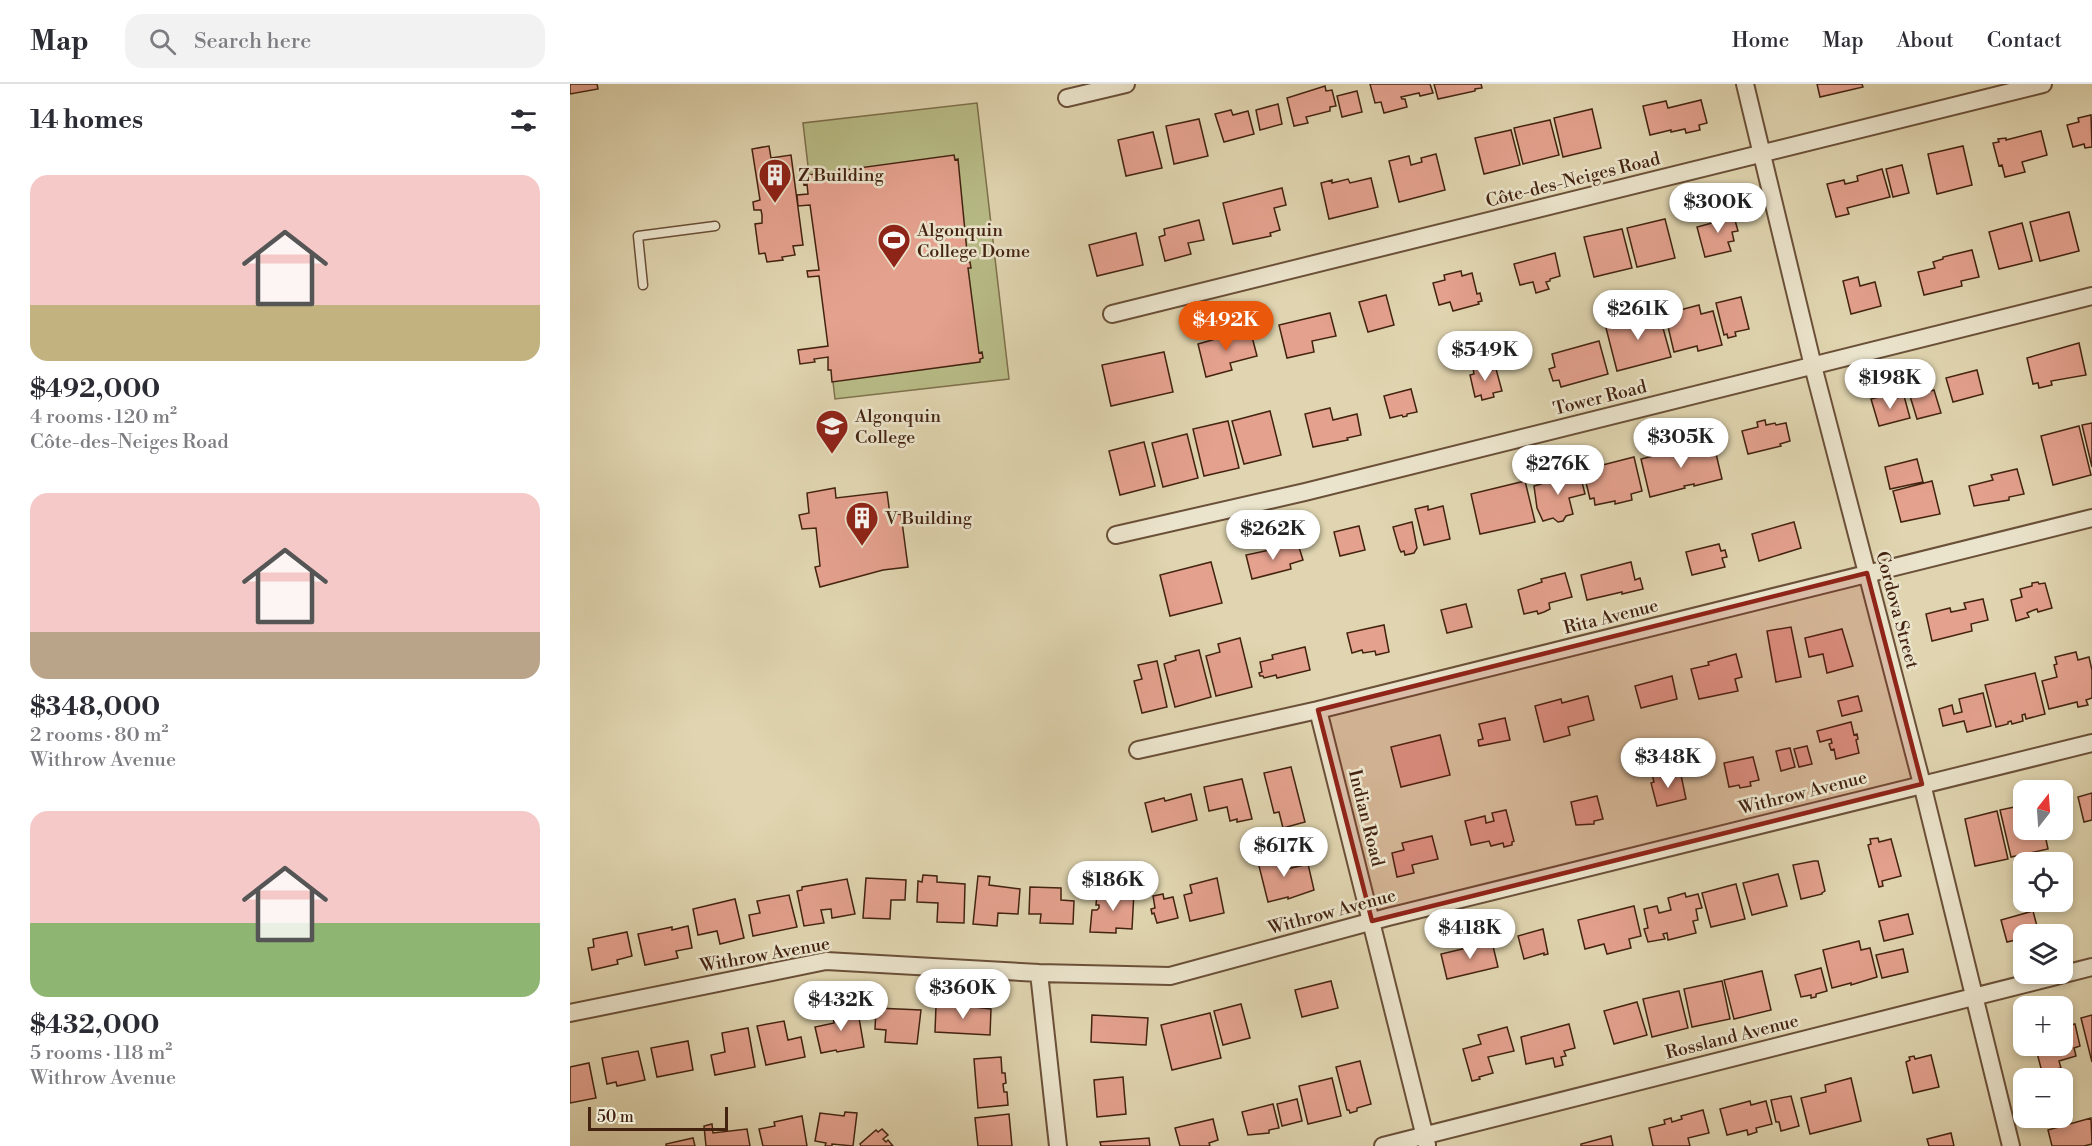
<!DOCTYPE html>
<meta charset="utf-8">
<style>
body{margin:0;font-family:"Libre Bodoni",serif;background:#f2f2f3;color:#2b2b33;height:100vh;display:flex;flex-direction:column;font-size:22px;white-space:nowrap}
*{box-sizing:border-box;margin:0}
p{font-size:20px;color:#7c7c81}
.icon{flex:none;width:33px;height:33px;fill:none;stroke:currentColor;stroke-width:2;stroke-linecap:round;stroke-linejoin:round}
.map{position:relative;flex:1;overflow:hidden}
.details{display:flex;flex-direction:column;background:#fff;width:570px}
.details>*{flex:none}
.needle{width:39px;rotate:17deg}
.controls{position:absolute;left:1443px;top:696px;display:grid;gap:12px}
.controls a{display:grid;place-items:center;width:60px;height:60px;border-radius:12px;background:#fff;box-shadow:0 3px 9px #0003;font-size:30px}
.scale{position:absolute;left:18px;bottom:15px;width:140px;box-sizing:border-box;padding-left:6px;border:3px solid #432310;border-top:0;font-size:16px;line-height:21px;white-space:nowrap;color:#432310;-webkit-text-stroke:4px #ebe4cc;paint-order:stroke}
.price{position:absolute;translate:-50% -51px;padding:0 14px;border-radius:21px;background:#fff;color:#222;font-size:20px;line-height:39px;filter:drop-shadow(0 2px 3px #0008)}
.price::after{content:'';position:absolute;left:50%;top:36px;width:18px;height:14px;margin-left:-9px;background:inherit;clip-path:polygon(0 0,100% 0,50% 100%)}
.price.current{background:#ea580c;color:#fff}
ul{padding:0;list-style:none}
li{display:grid;align-content:center;gap:12px;height:318px;padding:0 30px}
li span{display:grid;place-items:center;height:186px;border-radius:18px;color:#555}
li>.icon{margin-inline-start:auto}
span .icon{width:108px;height:108px;fill:#fffc;stroke-width:1}
li b{font-size:26px}
h2{display:flex;justify-content:space-between;align-items:center;height:72px;padding:0 30px;font-size:26px}
header{display:flex;align-items:center;gap:36px;box-sizing:border-box;height:84px;padding:0 30px;background:#fff;border-bottom:2px solid #e1e1e2}
header strong{font-size:28px}
nav{display:flex;gap:33px;margin-inline-start:auto;font-size:21px}
.search{width:420px;height:54px;background:#f2f2f3;display:flex;align-items:center;gap:15px;box-sizing:border-box;padding:0 21px;border-radius:18px;color:#7c7c81;font-size:22px}
main{display:flex;flex:1;min-height:0}
.map>svg:first-child{display:block}
.green{fill:#b8bc87;stroke:#7e704c;stroke-width:1.5}
.building{fill:#e4a18e;stroke:#432310;stroke-width:1.5}
.lines{fill:none;stroke-linecap:round;stroke-linejoin:round}
.service-casing{stroke:#6a5038;stroke-width:11}
.minor-casing{stroke:#6a5038;stroke-width:20}
.service{stroke:#ebe4cc;stroke-width:8}
.minor{stroke:#ebe4cc;stroke-width:16}
.marked{fill:#8f2418;fill-opacity:0.2;stroke:#8f2418;stroke-width:4.5;stroke-linejoin:round}
.labels{text-anchor:middle;dominant-baseline:central;stroke-width:5;stroke-linejoin:round;paint-order:stroke}
.poi-label{font-size:18px;fill:#432310;stroke:#ebe4cc;text-anchor:start}
.street-label{font-size:18px;fill:#432310;stroke:#ebe4cc}
</style>
<header>
<strong>Map</strong>
<div class="search"><svg class="icon" aria-label="search" viewBox="0 0 24 24"><circle cx="10" cy="10" r="6"/><path d="M15 15l6 6"/></svg>Search here</div>
<nav><a>Home</a><a>Map</a><a>About</a><a>Contact</a></nav>
</header>
<main>
<section class="details">
<h2>14 homes<svg class="icon" aria-label="filters" viewBox="0 0 24 24"><path d="M4 7h16M4 17h16"/><circle cx="9" cy="7" r="2"/><circle cx="15" cy="17" r="2"/></svg></h2>
<ul>
<li><span style="background:linear-gradient(#f6c9c9 70%,#c2b280 0)"><svg class="icon" aria-label="home" viewBox="0 0 24 24"><path d="M3 11l9-7 9 7M6 9v11h12V9"/></svg></span><div><b>$492,000</b><p>4 rooms · 120 m²</p><p>Côte-des-Neiges Road</p></div></li>
<li><span style="background:linear-gradient(#f6c9c9 75%,#b9a48a 0)"><svg class="icon" aria-label="home" viewBox="0 0 24 24"><path d="M3 11l9-7 9 7M6 9v11h12V9"/></svg></span><div><b>$348,000</b><p>2 rooms · 80 m²</p><p>Withrow Avenue</p></div></li>
<li><span style="background:linear-gradient(#f6c9c9 60%,#8fb573 0)"><svg class="icon" aria-label="home" viewBox="0 0 24 24"><path d="M3 11l9-7 9 7M6 9v11h12V9"/></svg></span><div><b>$432,000</b><p>5 rooms · 118 m²</p><p>Withrow Avenue</p></div></li>
</ul>
</section>
<div class="map">
<svg width="1522" height="1062" viewBox="0 0 1522 1062">
<rect width="100%" height="100%" fill="#e0d5b0"/>
<filter id="stains"><feTurbulence type="fractalNoise" baseFrequency=".00333" numOctaves="4"/><feColorMatrix values="0 0 0 0 .2 0 0 0 0 .09 0 0 0 0 .02 0 0 0 .5 -.17"/></filter>
<radialGradient id="worn" r=".72"><stop offset=".6" stop-color="#630" stop-opacity="0"/><stop offset="1" stop-color="#630" stop-opacity=".3"/></radialGradient>
<path class="green" d="M407,19L439,295L265,315L233,39Z"/>
<path class="building" d="M0,0H27L28,5L0,10Z
M800,0H860L863,9L850,12L849,9L831,13L832,15H835L837,23L814,29L811,18L805,19Z
M864,0H911L912,4L905,5V7L868,15Z
M1247,0H1292L1293,3L1250,13Z
M755,2L756,7L762,6L766,22L760,23V27L736,33L738,39L724,42L717,14Z
M787,7L792,28L772,33L767,12Z
M1131,16L1137,39L1129,41L1130,46L1116,49L1115,45L1101,48V46L1080,51L1073,22L1096,17L1098,24Z
M708,20L712,40L690,46L686,26Z
M1022,25L1031,64L993,73L984,34Z
M661,26L663,31L678,27L684,50L654,58L645,30Z
M1521,31L1522,63L1515,64L1514,60L1503,63L1497,41L1509,38L1508,34Z
M629,35L638,72L604,80L596,42Z
M980,36L989,71L953,80L944,44Z
M941,46L950,81L914,90L905,54Z
M1471,47L1477,71L1452,78L1455,88L1435,93L1432,81L1429,82L1423,59L1429,58L1428,55L1436,54V56Z
M583,48L592,84L556,92L548,56Z
M199,62L201,74L221,71L233,161L223,162L225,171L212,173L213,176L197,178L195,169L189,170L185,140L192,139V131L191,126H184L183,118L190,116L182,65Z
M1393,62L1402,101L1367,110L1358,70Z
M866,70L875,106L829,118L819,77L839,72L841,81L852,78L851,74Z
M384,71L385,76L388,75L398,178H400L401,184H398L409,269L412,268L413,274L410,275V278L262,298L261,286H258V273L244,275L245,278L230,280L228,266L258,262L249,192L238,193L237,187L249,186L240,121L228,122L227,111L238,110L237,100L234,101L233,95L238,94L237,91Z
M1332,81L1339,109L1323,113L1316,85Z
M1312,85L1320,113L1277,124L1279,130L1266,133L1257,100L1274,96L1275,100L1288,97L1287,92Z
M801,94L808,123L759,135L751,99L762,96V99L778,95L780,99Z
M712,104L716,121L704,124L710,146L700,149L701,152L663,160L653,119Z
M1151,128L1152,132L1163,129L1168,147L1162,148L1164,157L1158,158L1161,167L1135,173L1127,143L1142,139L1140,131Z
M1499,128L1509,167L1470,177L1460,138Z
M1095,135L1105,174L1067,183L1057,144Z
M629,136L634,156L618,159L621,170L595,177L589,153L595,151L594,145Z
M1452,139L1462,177L1429,185L1419,148Z
M1052,145L1062,184L1024,193L1014,153Z
M566,149L573,181L527,192L519,161Z
M1402,166L1409,193L1391,197L1392,202L1354,211L1348,188L1365,184L1363,178L1373,175V173Z
M985,169L990,192L980,195V197L976,198L979,205L966,209L963,198L950,201L944,180Z
M891,187L892,192L902,189L907,210L910,209L912,217L908,218L909,220L883,227L880,218L869,221L863,199L875,196L874,191Z
M1288,193L1290,202L1305,198L1311,222L1281,230L1273,197Z
M816,211L824,241L798,248L789,218Z
M1171,213L1179,245L1165,248L1166,252L1158,254L1157,250L1154,251L1146,219Z
M1129,221L1131,230L1143,227L1152,261L1128,267L1127,262L1104,268L1095,230Z
M1088,226L1101,273L1047,287L1035,240Z
M760,229L766,252L742,257L744,268L717,274L709,241Z
M680,245L687,272L660,279L662,286L636,293L628,260Z
M1029,257L1038,290L991,303L989,296L983,297L979,285L985,283L982,270Z
M1509,259L1516,291L1481,297L1482,301L1469,304L1468,299L1463,300L1457,274Z
M594,268L603,308L541,322L532,281Z
M916,281L917,287L926,285L932,307L923,309L924,313L912,316L911,311L905,313L900,291L904,290L903,284Z
M1407,286L1413,310L1383,318L1376,294Z
M841,305L847,328L837,330V332L833,333L832,331L820,334L814,312Z
M1364,306L1371,329L1347,335L1340,312Z
M1317,311L1318,316L1334,312L1340,334L1309,342L1301,315Z
M760,324L763,336L787,330L791,351L777,354L778,356L743,363L735,330Z
M700,327L711,371L674,380L662,337Z
M1195,336L1196,341L1205,339L1206,341L1216,339L1220,357L1210,360L1211,362L1178,370L1172,347L1188,343L1187,338Z
M658,337L669,384L634,392L623,345Z
M1522,339V383L1512,341Z
M1509,342L1521,391L1483,401L1471,352Z
M617,350L628,394L593,403L582,359Z
M1143,357L1152,395L1124,402V400L1114,402L1115,404L1080,413L1071,375L1091,370L1092,368Z
M574,358L585,402L550,411L539,367Z
M1064,373L1072,407L1061,410L1062,416L1045,420V417L1025,421L1024,414L1020,415L1013,386Z
M1347,375L1353,398L1320,405L1315,383Z
M1447,385L1454,410L1439,413V416L1404,422L1399,402L1423,396L1421,391Z
M1009,386L1015,410L999,414L1003,430L996,432L993,437L988,438L983,434L973,437L967,424L964,402L991,394L990,391Z
M955,397L965,438L910,450L901,410Z
M1362,397L1370,430L1331,438L1323,407Z
M265,404L266,414L317,408L320,431L331,430L338,483L313,486L250,503L245,483L250,482L246,444L232,445L229,431L239,429L237,409Z
M858,422V426L873,422L880,455L854,461L845,425Z
M842,438L847,464L844,469L835,471L834,467L831,468L829,464L823,443Z
M1224,438L1231,464L1189,477L1182,450Z
M789,442L795,466L770,472L764,448Z
M728,460L733,476L720,480L721,485L682,495L676,471Z
M1149,460L1151,467L1155,466L1157,473L1152,474L1155,483L1122,491L1116,468Z
M641,478L652,519L600,532L590,491Z
M1061,478L1065,496L1070,494L1073,505L1052,510V508L1017,516L1011,491Z
M995,489L1002,513L979,519L980,525L974,528L968,530L967,527L954,530L948,506L972,498L971,495Z
M1468,498L1469,500L1475,499L1482,524L1468,528L1467,525L1464,526L1457,529L1459,533L1446,537L1441,516L1452,513L1450,505L1462,502V499Z
M1413,515L1418,536L1401,540L1402,547L1362,557L1356,530L1380,524L1381,528L1396,525L1394,519Z
M896,520L902,543L877,549L871,526Z
M814,541L819,568L806,571L805,567L793,569L792,566L782,569L777,549Z
M1221,543L1231,593L1206,598L1197,547Z
M1272,545L1283,582L1257,589L1253,570L1239,573L1235,554Z
M670,554L682,603L646,612L636,572L650,568L648,560Z
M735,563L740,586L707,594L706,591L694,594L693,592H690L689,589L692,588L690,578L703,575L702,571Z
M629,566L641,613L605,623L594,580L606,576L605,572Z
M1506,568L1508,576L1519,573L1522,586V614L1516,616L1518,621L1508,623L1507,618L1479,625L1472,597L1487,593L1484,581L1487,580L1485,573Z
M1166,570L1172,593L1165,595L1168,607L1129,615L1121,585L1139,581L1138,578Z
M587,577L597,623L572,629L564,597L572,595L568,581Z
M1465,589L1475,630L1456,635L1455,630L1452,631L1453,637L1442,640L1441,637L1438,638V640L1426,643L1415,601Z
M1102,592L1107,615L1071,624L1065,602Z
M1413,609L1421,642L1397,648L1394,637L1373,642L1369,625L1382,621L1384,630L1392,628L1389,615Z
M1018,612L1024,636L998,643L1000,651L974,658L965,622L991,615L992,619Z
M1288,612L1292,627L1272,632L1268,617Z
M935,634L940,656L909,662L908,656L913,655L909,640Z
M1281,638L1284,651L1287,650L1288,655L1286,656L1289,669L1266,675L1264,665L1261,666L1259,660L1262,659L1261,655L1250,658L1247,647Z
M870,651L880,691L831,703L821,663Z
M1237,662L1242,680L1229,683L1224,665Z
M1220,664L1225,683L1211,687L1206,667Z
M1183,673L1189,696L1180,698L1181,702L1170,704L1169,701L1159,703L1154,679Z
M721,683L735,738L713,744L709,728L704,729L694,689Z
M1095,687L1097,694L1111,691L1116,715L1087,722L1081,699L1084,698L1082,690Z
M672,695L682,735L667,738V735L660,737L657,723L639,727L634,703Z
M1522,709V736L1514,738L1508,713Z
M621,710L627,736L582,748L575,719L594,714L595,717Z
M1027,712L1033,735L1024,737V740L1006,741L1001,718Z
M1454,721V746H1474L1478,765L1441,773L1430,726Z
M936,726L944,757L942,758V761L934,763L933,759L921,762L919,757L901,761L895,737L915,732L916,739L924,737L922,729Z
M1427,727L1438,775L1405,782L1395,735Z
M862,752L868,775L842,781L844,789L827,793L822,769L834,766L832,759Z
M1308,754L1309,758L1321,755L1331,792L1312,797L1313,802L1309,803L1298,761L1301,760L1300,755Z
M713,767L717,785L738,780L744,806L718,815V813L698,818L687,774Z
M1244,777H1248L1255,807L1252,809V810L1231,815L1223,781Z
M1208,790L1217,822L1182,831L1173,799Z
M353,791L367,792V798L395,800L394,839L367,838L368,819L347,818L348,797L352,798Z
M408,792L420,793L419,801L450,805L448,830L428,829L427,842L403,840Z
M296,794L336,796L335,816H321L320,835L293,834Z
M647,794L654,829L620,837L614,811L622,809L620,801Z
M277,795L285,830L262,834L261,825L251,826L254,839L234,842L227,807L232,806V803Z
M1166,800L1175,835L1141,843L1132,809Z
M460,803L491,804V816L504,817L503,840L470,839L471,830H459Z
M539,807L564,808L562,845L546,844V849L520,848L522,826H527L529,824V821H526L527,809L539,810Z
M1115,809L1116,813L1128,810L1132,824L1126,825L1128,836L1123,837L1126,849L1098,856L1097,849L1093,850L1095,855L1078,858L1074,845L1078,844L1074,825L1087,822L1089,829L1101,826L1098,814Z
M593,810L594,815L603,813L608,834L587,839L584,829L582,830L581,825L585,824L583,812Z
M219,811L227,843L183,852L179,831L190,829L187,817Z
M165,815L174,854L150,860L147,847L128,851L123,825Z
M1064,822L1071,852L1059,855L1061,864L1037,870L1034,860L1015,865L1008,836Z
M1463,827L1469,850H1454V854L1437,858L1431,836Z
M1338,830L1343,850L1314,857L1309,837Z
M118,842L122,864L106,867L108,874L75,881L68,850L102,843V846Z
M973,845L978,870L974,871V869L954,875L948,852Z
M57,848L62,872L47,876L48,880L22,886L18,864L24,863L23,855Z
M1289,857L1291,866L1300,864L1307,893L1281,901V899L1262,904L1253,866Z
M922,858L928,883L877,895L871,870Z
M1333,865L1338,888L1312,894L1306,871Z
M1251,884L1257,907L1246,910V913L1241,914V911L1231,913L1225,891Z
M1192,887L1201,926L1164,935L1154,896Z
M761,897L768,924L732,933L725,906Z
M1152,897L1160,935L1122,943L1114,905Z
M1109,907L1118,944L1082,953L1073,915Z
M1067,918L1077,951L1044,960L1034,927Z
M671,920L680,954L653,961L644,927Z
M387,921L421,925L420,951L365,948L366,922L386,923Z
M287,922L294,963L267,968L266,966L251,969L245,943L264,939L262,927Z
M306,924L351,926L347,960L315,958L316,946L305,945Z
M640,929L651,974L602,986L591,941Z
M522,931L578,934L576,961L521,958Z
M1522,931V978L1511,934Z
M214,937L218,956L231,953L235,973L196,981L187,942Z
M999,940L1005,964L994,967L996,972L991,973L993,981L985,983L983,974L956,980L951,953Z
M1505,940L1510,962L1504,964L1506,972L1489,977L1491,984L1472,988L1466,965L1479,962H1492V943Z
M937,943L944,967L918,973L923,989L909,993L910,995L902,997L893,965L911,960L908,951Z
M178,944L185,983L145,991L141,971L155,968L152,949Z
M118,957L123,986L87,993L81,964Z
M68,967L75,996L47,1002L46,998L37,1000L32,974Z
M1361,971L1369,1003L1343,1009L1336,978L1340,976L1339,973L1344,972L1345,975Z
M431,973L432,989H435L436,999L433,1000L434,1008H437L438,1021L408,1024L404,975Z
M790,977L801,1020L787,1024V1027L780,1029L779,1026H777L766,983Z
M19,979L26,1014L0,1019V983Z
M553,993L556,1030L527,1033L524,996Z
M762,994L771,1032L738,1040L729,1002Z
M1281,994L1291,1037L1240,1050L1231,1014L1256,1008L1255,1001Z
M1221,1012L1229,1042L1211,1047L1209,1038H1206L1201,1016Z
M727,1015L732,1037L712,1042L707,1020Z
M1180,1017L1181,1021L1196,1017L1202,1040L1186,1044L1187,1048L1178,1051L1177,1046L1157,1051L1150,1025Z
M703,1020L709,1044L699,1046V1049L678,1051L672,1028Z
M1133,1026L1139,1049L1118,1054L1120,1062H1083L1079,1044L1095,1040L1094,1036L1101,1034L1102,1038L1112,1035L1111,1032Z
M275,1028L287,1029L283,1062L262,1060V1062H255L256,1059L245,1057L250,1029L274,1032Z
M439,1030L442,1062H408L405,1034Z
M232,1032L237,1062H193L189,1045L205,1042L204,1038Z
M1521,1034L1522,1060L1514,1062H1482L1478,1046Z
M643,1035L648,1056L639,1059L640,1062H610L605,1044Z
M142,1040L143,1049L177,1045L180,1062H136L134,1042Z
M312,1045L318,1051L313,1055L316,1058L318,1056L323,1062H291L290,1060L306,1046L308,1048Z
M1381,1049L1384,1062H1359L1357,1055Z
M1041,1052L1043,1062H1011V1060Z
M123,1054L125,1062H96V1060Z
M579,1054L580,1062H531L530,1058Z"/>
<g class="lines">
<g class="service-casing">
<path id="service" d="M73,201L68,152L145,142"/>
</g>
<g class="minor-casing">
<path id="minor" d="M1175,0L1243,282L1352,700L1441,1062
M497,14L556,0
M542,230L1473,0
M546,451L735,408L1522,212
M748,626L857,1061
M568,666L748,626L1522,434
M469,889L488,1062
M0,929L256,877L469,889L600,892L818,833L1522,659
M813,1062L1522,883"/>
</g>
<use href="#service" class="service"/>
<use href="#minor" class="minor"/>
</g>
<path class="marked" d="M1297,489L1352,700L802,837L748,626Z"/>
<defs>
<g id="building-pin" transform="scale(1.725)"><path d="M0 17L-7.5 6A9.5 9.5 0 1 1 7.5 6Z" fill="#8f2418" stroke="#ebe4cc"/><path d="M-4-6H4V6H1V3H-1V6H-4ZM-2.5-4.3h1.7v1.8h-1.7ZM.8-4.3h1.7v1.8H.8ZM-2.5-1h1.7V.8h-1.7ZM.8-1h1.7V.8H.8Z" fill="#fff"/></g>
<g id="stadium-pin" transform="scale(1.725)"><path d="M0 17L-7.5 6A9.5 9.5 0 1 1 7.5 6Z" fill="#8f2418" stroke="#ebe4cc"/><path d="M0-5a6.5 5 0 1 0 0 10a6.5 5 0 1 0 0-10ZM-3.5-1.8h7v3.6h-7Z" fill="#fff"/></g>
<g id="university-pin" transform="scale(1.725)"><path d="M0 17L-7.5 6A9.5 9.5 0 1 1 7.5 6Z" fill="#8f2418" stroke="#ebe4cc"/><path d="M0-5L7-2L0 1L-7-2ZM-4 1L0 2.5L4 1V4Q0 6-4 4Z" fill="#fff"/></g>
</defs>
<g fill-rule="evenodd">
<use href="#building-pin" x="205" y="91"/>
<use href="#stadium-pin" x="324" y="156"/>
<use href="#university-pin" x="262" y="342"/>
<use href="#building-pin" x="292" y="434"/>
</g>
<g class="labels">
<g class="poi-label">
<text x="228" y="91">Z Building</text>
<text x="347" y="146">Algonquin<tspan x="347" dy="21">College Dome</tspan></text>
<text x="285" y="332">Algonquin<tspan x="285" dy="21">College</tspan></text>
<text x="315" y="434">V Building</text>
</g>
<g class="street-label">
<text transform="translate(1003 96) rotate(-14)">Côte-des-Neiges Road</text>
<text transform="translate(1030 314) rotate(-14)">Tower Road</text>
<text transform="translate(1327 526) rotate(75)">Cordova Street</text>
<text transform="translate(1041 533) rotate(-14)">Rita Avenue</text>
<text transform="translate(1233 709) rotate(-14)">Withrow Avenue</text>
<text transform="translate(796 734) rotate(76)">Indian Road</text>
<text transform="translate(762 828) rotate(-15)">Withrow Avenue</text>
<text transform="translate(195 871) rotate(-10)">Withrow Avenue</text>
<text transform="translate(1162 953) rotate(-14)">Rossland Avenue</text>
</g>
</g>
<rect width="100%" height="100%" filter="url(#stains)"/>
<rect width="100%" height="100%" fill="url(#worn)"/>
</svg>
<div class="controls">
<a><svg class="needle" viewBox="-14 -14 28 28"><path d="M0-13l5 13h-10z" fill="#e53935"/><path d="M0 13l5-13h-10z" fill="#7c7c81"/></svg></a>
<a><svg class="icon" aria-label="locate" viewBox="0 0 24 24"><circle cx="12" cy="12" r="6"/><path d="M12 2v4M12 18v4M2 12h4M18 12h4"/></svg></a>
<a><svg class="icon" aria-label="layers" viewBox="0 0 24 24"><path d="M12 4l9 5-9 5-9-5zM3 14l9 5 9-5"/></svg></a>
<a>+</a>
<a>−</a>
</div>
<div class="scale">50 m</div>
<b class="price" style="left:1148px;top:150px">$300K</b>
<b class="price" style="left:1068px;top:257px">$261K</b>
<b class="price current" style="left:656px;top:268px">$492K</b>
<b class="price" style="left:915px;top:298px">$549K</b>
<b class="price" style="left:1320px;top:326px">$198K</b>
<b class="price" style="left:1111px;top:385px">$305K</b>
<b class="price" style="left:988px;top:412px">$276K</b>
<b class="price" style="left:703px;top:477px">$262K</b>
<b class="price" style="left:1098px;top:705px">$348K</b>
<b class="price" style="left:714px;top:794px">$617K</b>
<b class="price" style="left:543px;top:828px">$186K</b>
<b class="price" style="left:900px;top:876px">$418K</b>
<b class="price" style="left:393px;top:936px">$360K</b>
<b class="price" style="left:271px;top:948px">$432K</b>
</div>
</main>
